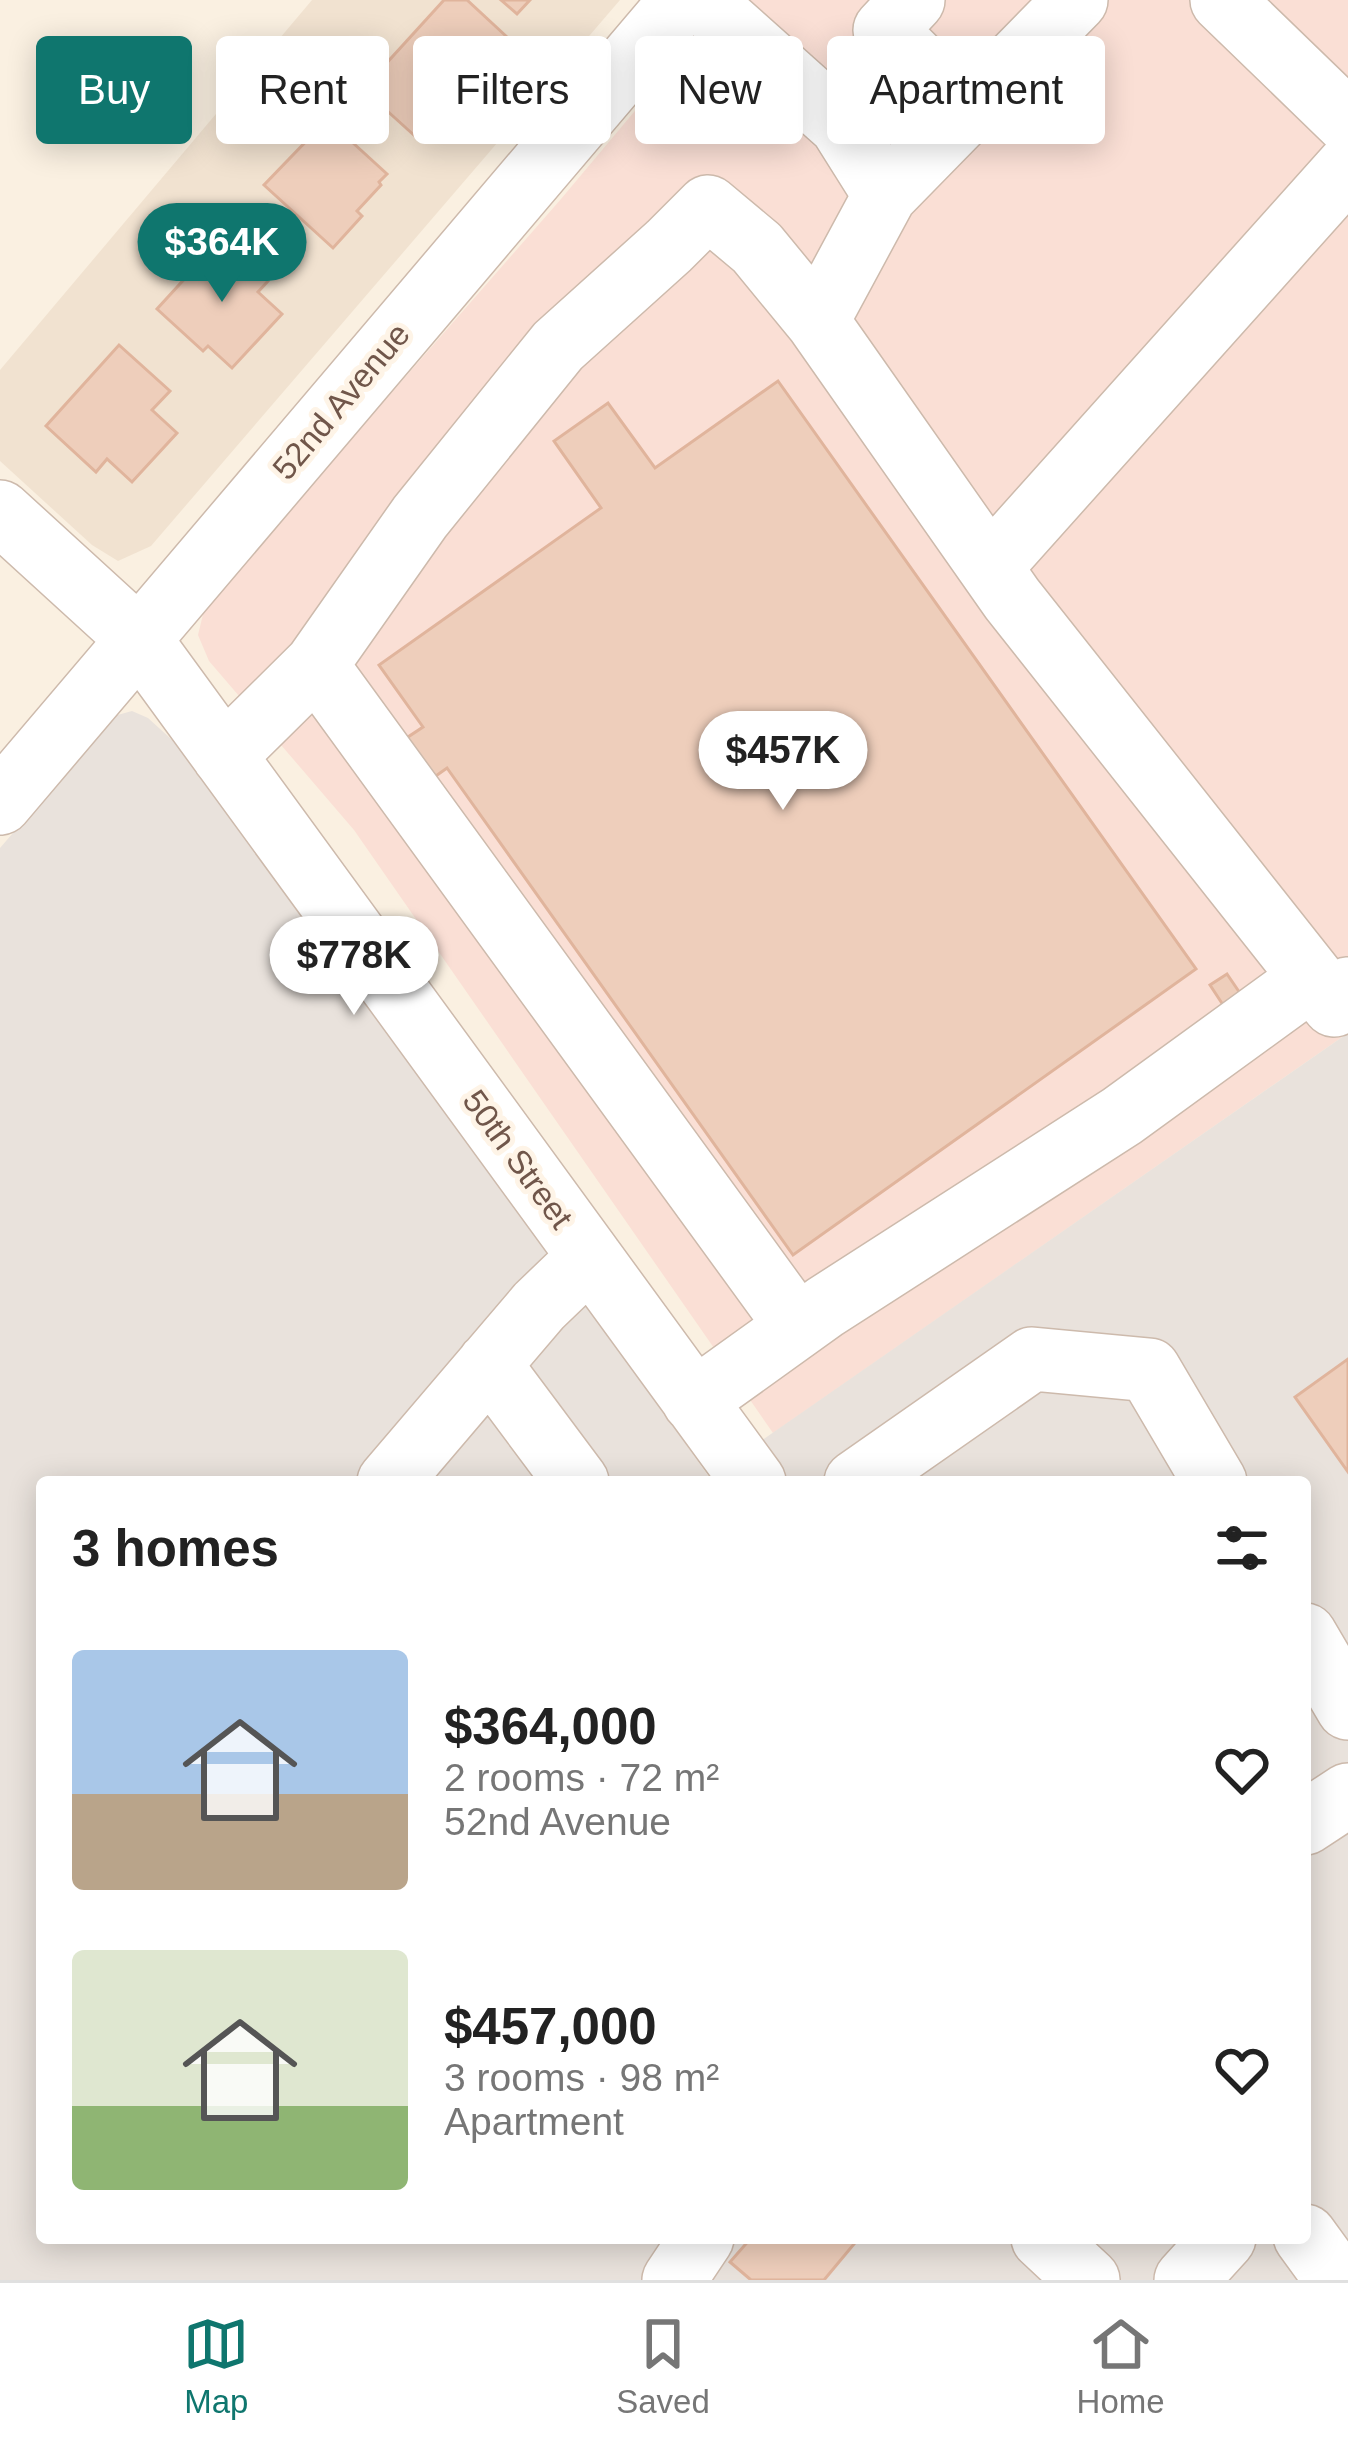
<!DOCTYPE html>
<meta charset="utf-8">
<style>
body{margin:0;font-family:Arial,sans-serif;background:#f6f6f6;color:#222;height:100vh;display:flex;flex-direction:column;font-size:45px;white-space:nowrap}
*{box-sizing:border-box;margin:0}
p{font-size:39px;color:#767676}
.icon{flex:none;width:66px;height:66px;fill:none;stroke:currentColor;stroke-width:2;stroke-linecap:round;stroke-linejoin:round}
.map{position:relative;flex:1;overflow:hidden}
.drawer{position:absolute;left:36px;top:1476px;width:1275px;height:768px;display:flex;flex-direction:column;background:#fff;border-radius:12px;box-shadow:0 6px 30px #0003}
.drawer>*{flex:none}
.banner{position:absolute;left:36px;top:36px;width:1278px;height:108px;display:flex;gap:24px}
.price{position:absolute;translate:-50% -102px;padding:0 27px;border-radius:42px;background:#fff;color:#222;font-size:39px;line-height:78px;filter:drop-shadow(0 3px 6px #0008)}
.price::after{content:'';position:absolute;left:50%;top:72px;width:36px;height:27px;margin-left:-18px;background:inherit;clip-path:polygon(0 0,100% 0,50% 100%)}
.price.active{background:#0f766e;color:#fff}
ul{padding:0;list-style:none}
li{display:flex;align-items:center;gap:36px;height:300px;padding:0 36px}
li span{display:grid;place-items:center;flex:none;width:336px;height:240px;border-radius:12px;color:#555}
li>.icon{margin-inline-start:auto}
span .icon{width:144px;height:144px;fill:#fffc;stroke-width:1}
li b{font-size:51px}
h2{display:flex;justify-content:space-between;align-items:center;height:144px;padding:0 36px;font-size:51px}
.pill{padding:0 42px;border-radius:12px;background:#fff;box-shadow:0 6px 30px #0003;font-size:42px;line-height:108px}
.pill.active{background:#0f766e;color:#fff}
.menu{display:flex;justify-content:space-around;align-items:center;height:168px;border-top:3px solid #e0e0e0;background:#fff;font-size:33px;color:#767676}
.menu a{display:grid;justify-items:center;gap:6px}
.menu .active{color:#0f766e}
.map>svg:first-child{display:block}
.residential{fill:#f1e2d0}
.commercial{fill:#fadfd5}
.industrial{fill:#e9e2dc;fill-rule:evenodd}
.building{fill:#eecebb;stroke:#e0b49c;stroke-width:3}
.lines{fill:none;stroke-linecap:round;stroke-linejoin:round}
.minor-casing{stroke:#cdbaac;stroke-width:66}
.minor{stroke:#fff;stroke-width:63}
.labels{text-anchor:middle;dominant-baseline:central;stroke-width:10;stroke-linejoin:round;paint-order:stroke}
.street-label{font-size:33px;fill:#70564a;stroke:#fef4e7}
</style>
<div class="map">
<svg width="1348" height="2280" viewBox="0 0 1348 2280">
<rect width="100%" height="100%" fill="#faf0e1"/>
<path class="residential" d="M312,0H620L151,546L118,561L92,545L0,461V370Z"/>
<path class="commercial" d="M728,0H1348V1033L773,1433L354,830L209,661L198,635L205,606L561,199Z"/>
<path class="industrial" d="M132,711L148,718L192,758L306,907L709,1477L1348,1033V2280H0V848L114,716ZM42,1482H1305V2238H42Z"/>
<path class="building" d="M444,0H467L507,37L497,48L504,55L475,88L467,81L456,94L462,99L431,133L425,127L416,137L363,89Z
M501,0H530L517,14Z
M329,121L387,174L379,182L381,185L357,211L362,216L333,248L264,185L319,128L321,130Z
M222,238L268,281L258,292L282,314L232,368L208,346L203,351L157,309Z
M119,345L170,391L152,410L177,433L132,482L107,459L96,472L46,426Z
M778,381L1196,969L793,1255L447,768L433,778L405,739L423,727L379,665L601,508L554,441L608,403L655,468Z
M1227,974L1244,999L1227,1011L1210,985Z
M1348,1359V1472L1295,1397Z
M751,2238H859L824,2280H751L730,2262Z"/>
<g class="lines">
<g class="minor-casing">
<path id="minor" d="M701,0L841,125L885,195
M913,0L885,30L967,112
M1076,0L885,195L817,321L1012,599L1312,978L1334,1005L1348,989
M1222,0L1348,122
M0,512L139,639L754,1482
M990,567L1348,167
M316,665L797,1326
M224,756L316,665L420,517L558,346L669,246L708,207L757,248L817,321
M0,803L682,0
M489,1364L577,1482
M694,1401L825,1307L1122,1116L1312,978
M389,1482L539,1306L590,1257
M856,1482L1032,1359L1149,1370L1215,1482
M1305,1635L1348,1708
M1305,1823L1348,1795
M1305,2236L1337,2280
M1043,2238L1088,2280
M674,2280L702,2238
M1186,2280L1224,2238"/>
</g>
<use href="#minor" class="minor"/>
</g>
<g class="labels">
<g class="street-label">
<text transform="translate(341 401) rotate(-50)">52nd Avenue</text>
<text transform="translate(518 1159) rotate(54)">50th Street</text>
</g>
</g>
</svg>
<b class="price active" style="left:222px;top:305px">$364K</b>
<b class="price" style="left:783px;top:813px">$457K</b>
<b class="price" style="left:354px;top:1018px">$778K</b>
<div class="banner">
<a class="pill active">Buy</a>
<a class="pill">Rent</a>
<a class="pill">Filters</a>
<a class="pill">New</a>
<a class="pill">Apartment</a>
</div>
<section class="drawer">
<h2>3 homes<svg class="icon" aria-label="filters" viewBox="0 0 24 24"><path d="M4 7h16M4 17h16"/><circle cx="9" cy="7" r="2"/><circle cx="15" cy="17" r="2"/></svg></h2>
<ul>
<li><span style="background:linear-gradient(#a9c7e8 60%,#b9a48a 0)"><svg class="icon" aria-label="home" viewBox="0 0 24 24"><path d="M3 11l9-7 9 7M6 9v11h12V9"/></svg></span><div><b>$364,000</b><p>2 rooms · 72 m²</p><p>52nd Avenue</p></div><svg class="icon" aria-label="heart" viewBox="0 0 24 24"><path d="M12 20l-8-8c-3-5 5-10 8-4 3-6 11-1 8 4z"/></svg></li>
<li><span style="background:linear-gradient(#dfe7d0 65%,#8fb573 0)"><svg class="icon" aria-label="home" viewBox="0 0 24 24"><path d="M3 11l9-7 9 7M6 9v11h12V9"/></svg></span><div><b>$457,000</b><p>3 rooms · 98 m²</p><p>Apartment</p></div><svg class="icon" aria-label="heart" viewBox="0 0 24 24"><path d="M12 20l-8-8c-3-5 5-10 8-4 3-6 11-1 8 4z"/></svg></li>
</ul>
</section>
</div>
<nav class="menu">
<a class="active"><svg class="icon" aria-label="map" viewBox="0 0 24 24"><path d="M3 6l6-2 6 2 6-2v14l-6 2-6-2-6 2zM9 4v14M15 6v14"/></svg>Map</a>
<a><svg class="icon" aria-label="saved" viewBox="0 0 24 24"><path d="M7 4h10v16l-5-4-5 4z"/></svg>Saved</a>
<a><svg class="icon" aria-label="home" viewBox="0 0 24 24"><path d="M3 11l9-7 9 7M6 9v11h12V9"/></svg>Home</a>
</nav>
